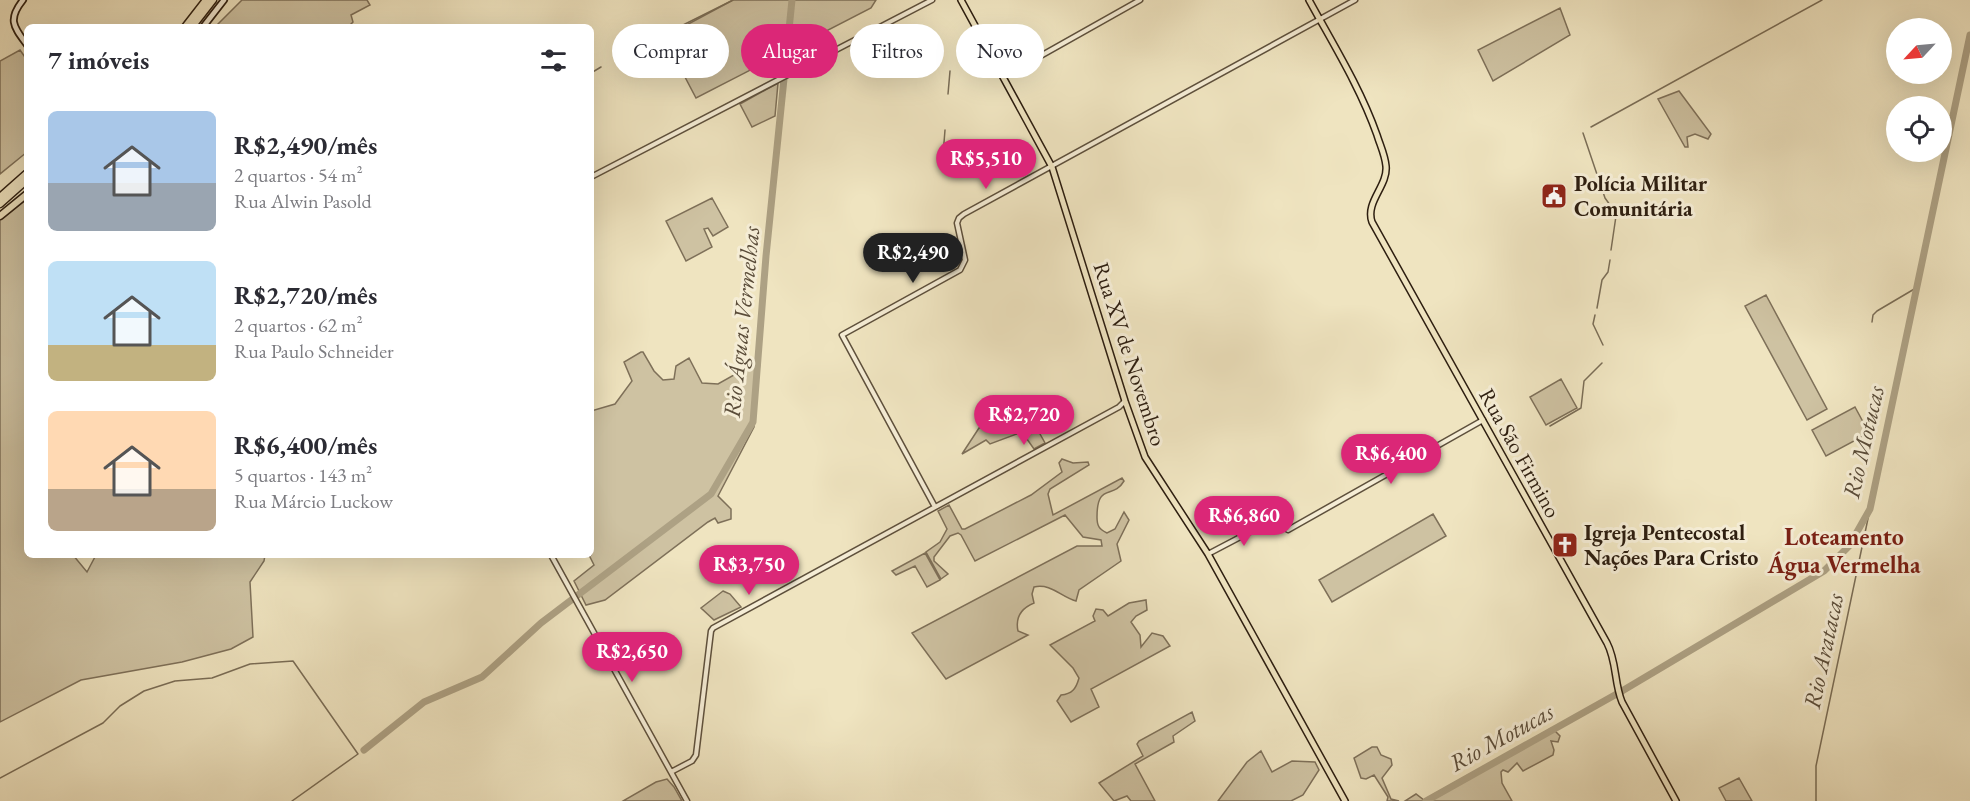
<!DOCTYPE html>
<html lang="pt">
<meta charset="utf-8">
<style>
body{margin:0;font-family:"EB Garamond",serif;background:#f7f7f7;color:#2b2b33;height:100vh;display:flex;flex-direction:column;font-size:22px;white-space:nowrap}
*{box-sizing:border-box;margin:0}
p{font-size:20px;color:#7c7c81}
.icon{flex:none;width:33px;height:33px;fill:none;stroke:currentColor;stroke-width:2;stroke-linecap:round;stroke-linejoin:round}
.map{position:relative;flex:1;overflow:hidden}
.drawer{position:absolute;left:24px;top:24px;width:570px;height:534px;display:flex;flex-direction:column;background:#fff;border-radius:9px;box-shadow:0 6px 24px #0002}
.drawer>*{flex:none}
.top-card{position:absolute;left:612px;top:24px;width:570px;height:54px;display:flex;gap:12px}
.needle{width:39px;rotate:244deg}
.buttons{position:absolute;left:1886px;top:18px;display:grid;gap:12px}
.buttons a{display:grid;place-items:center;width:66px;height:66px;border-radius:50%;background:#fff;box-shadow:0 6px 24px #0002;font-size:30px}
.price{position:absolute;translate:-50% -51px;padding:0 14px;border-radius:21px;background:#db2777;color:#fff;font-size:20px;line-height:39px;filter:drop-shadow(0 2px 3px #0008)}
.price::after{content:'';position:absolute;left:50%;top:36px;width:18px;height:14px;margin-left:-9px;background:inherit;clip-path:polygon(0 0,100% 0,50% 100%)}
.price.selected{background:#222;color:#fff}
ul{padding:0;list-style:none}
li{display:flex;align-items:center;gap:18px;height:150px;padding:0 24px}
li span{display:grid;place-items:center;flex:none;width:168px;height:120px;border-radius:9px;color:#555}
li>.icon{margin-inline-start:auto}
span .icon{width:72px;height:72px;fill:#fffc;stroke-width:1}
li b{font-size:26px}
h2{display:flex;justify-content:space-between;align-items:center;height:72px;padding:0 24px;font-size:26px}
.pill{padding:0 21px;border-radius:27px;background:#fff;box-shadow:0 6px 24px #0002;font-size:21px;line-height:54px}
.pill.selected{background:#db2777;color:#fff}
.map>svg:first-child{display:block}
.green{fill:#cec2a2;stroke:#7e7059;stroke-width:1.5}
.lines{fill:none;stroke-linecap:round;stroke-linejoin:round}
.stream{stroke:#7a6d56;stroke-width:1.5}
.river{stroke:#ada184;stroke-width:7}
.tertiary-casing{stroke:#5e503c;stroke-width:7}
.secondary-casing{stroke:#2d1e10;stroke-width:8}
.primary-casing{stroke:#2d1e10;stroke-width:8}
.motorway-casing{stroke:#2d1e10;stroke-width:9}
.tertiary{stroke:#f5edd6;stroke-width:4}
.secondary{stroke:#f5edd6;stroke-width:4.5}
.primary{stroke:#efe4c0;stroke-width:5}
.motorway{stroke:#efe4c0;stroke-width:6}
.labels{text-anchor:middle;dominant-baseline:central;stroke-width:6;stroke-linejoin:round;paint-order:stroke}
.poi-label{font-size:22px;font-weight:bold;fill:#2d1e10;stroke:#f5edd6;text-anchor:start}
.street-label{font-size:22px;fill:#2d1e10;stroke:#f5edd6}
.water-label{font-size:24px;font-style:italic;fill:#5a4c39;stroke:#f5edd6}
.neighbourhood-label{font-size:24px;font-weight:bold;fill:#7a1f14;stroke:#f5edd6}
</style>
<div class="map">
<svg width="1970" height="801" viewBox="0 0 1970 801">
<rect width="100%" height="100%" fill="#efe4c0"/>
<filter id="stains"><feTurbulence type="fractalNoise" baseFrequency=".00333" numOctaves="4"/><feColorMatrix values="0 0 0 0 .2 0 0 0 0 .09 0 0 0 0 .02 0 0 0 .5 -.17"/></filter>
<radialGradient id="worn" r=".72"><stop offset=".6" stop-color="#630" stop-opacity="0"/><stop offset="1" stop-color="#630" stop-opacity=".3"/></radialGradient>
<path class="green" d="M242,0H367L370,5L351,15L353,22L348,27H219L217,25Z
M733,0H876L871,8L696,98L664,37Z
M1560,8L1570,35L1493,81L1478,50Z
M20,50L27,60V152L0,174V61Z
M778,83L775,116L752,127L740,104Z
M1679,91L1711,134L1708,139L1695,134L1687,137L1688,147H1685L1658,99Z
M712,198L728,227L713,236L708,228L704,229L712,247L686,261L666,221Z
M27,199V555H73L87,572L96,555H265L264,561L250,582L253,637L231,649L182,662L81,680L0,722V220Z
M1766,295L1827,409L1807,420L1745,306Z
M641,352H643L654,371L663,380L674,379L676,366L689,358L702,383L718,384L748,367L749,369L760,360L754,427L718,496L731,509V519L718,523L715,518L708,522L605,600L586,605L574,581L594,565L589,555H591V411L615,404L632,381L624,362Z
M1561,379L1577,408L1546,425L1530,397Z
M1855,407L1869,433L1826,456L1812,430Z
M1030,416L1045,443L1034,449L1022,432L990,444L986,440L962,454L979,428Z
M1062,459L1073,463L1088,462L1089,465L1050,489L1048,494L1053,515L1122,478L1124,481C1113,500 1097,482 1097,517C1097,526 1099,529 1107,533L1115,529L1124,512L1129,520L1117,544L1121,561L1079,590L1076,601C1061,597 1051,583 1034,587L1032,594L1034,603C1022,608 1015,617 1018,631L1028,635L946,679L912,633L1077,546H1102L1101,540L1083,537L1065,515L975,561L961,535L958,533L950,536L934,557V561L948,574L941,579L926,552L940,542L947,529L938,511L949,505L962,529H965L1031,495L1062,472L1059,463Z
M1433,514L1446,536L1332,602L1319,580Z
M925,553L940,580L927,587L915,566L896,575L892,571Z
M723,591L730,594L741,607L714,620L701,608Z
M1146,600L1147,610L1136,616L1131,622L1140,635L1141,647L1152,633L1163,636L1170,646L1091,689L1099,707L1071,722L1057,701L1061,695C1072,694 1076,689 1079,678L1073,668L1050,645L1095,621L1093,616L1096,609L1103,610L1108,616L1129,603Z
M1192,712L1195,721L1173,736L1174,742L1135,764L1155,801H1131L1127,796L1114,801L1099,783L1143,756L1137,744L1139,741Z
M1552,728L1560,736L1558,742L1551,741L1554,750L1553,755L1523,771L1517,763L1508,772L1503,770L1501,772L1502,783L1512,801H1405L1416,794L1424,800Z
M1372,747H1377L1381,755L1391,759L1392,765L1382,778L1391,799L1399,801H1387L1388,797L1374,775L1366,779L1361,778L1354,758Z
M1261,751L1272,772L1292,761L1315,762L1319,770L1303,795L1291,801H1218L1247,762Z
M1739,778L1752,801H1726L1719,788Z
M667,779L674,787L682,801H623L656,782Z"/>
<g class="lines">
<path class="stream" d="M663,35L733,0
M626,56L655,41
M591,73L601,67
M948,94L950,71
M1591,127L1822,0
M945,130L943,155L947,174
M1583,133L1605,198L1610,205
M1611,250L1616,216L1614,213
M1597,308L1602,280L1608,272L1610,260
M1595,315L1593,324L1603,345
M1872,322L1873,315L1877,311L1916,288
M1550,426L1581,408L1584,381L1602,363
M0,778L103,723L120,706L144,691L175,681L212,678L250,664L293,661L358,754L292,801
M1816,801V766L1870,509"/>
<path class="river" d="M364,750L424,702L482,677L541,623L711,494L753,422L766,256L792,0
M1426,801L1622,691L1824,571L1849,546L1870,509L1970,35"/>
<g class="tertiary-casing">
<path id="tertiary" d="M1003,77L1140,0
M591,177L932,0
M935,507L842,335L960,270L965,260L957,223L959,218L964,214L1355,0
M1275 522a4 4 0 1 1 8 0a4 4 0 1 1-8 0Z
M1281,525L1288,530L1483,420
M1208,554L1267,523L1274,522
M551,555L687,801
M671,772L692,761L696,755L711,631L713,628L1119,407L1125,401"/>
</g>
<g class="secondary-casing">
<path id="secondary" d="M23,0C7,20 14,27 27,45
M203,27L224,0"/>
</g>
<g class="primary-casing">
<path id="primary" d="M961,0L1052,167L1125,401L1145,457L1208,554L1345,801
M1309,0C1333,44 1360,87 1377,135C1380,145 1385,155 1386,166C1388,186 1365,202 1372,222L1607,643C1617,662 1614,683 1622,702L1676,801"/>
</g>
<g class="motorway-casing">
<path id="motorway" d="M185,27L206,0
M192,27L213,0
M0,197L27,173
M0,204L27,180
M0,216L27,194"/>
</g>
<use href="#tertiary" class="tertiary"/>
<use href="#secondary" class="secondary"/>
<use href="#primary" class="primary"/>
<use href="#motorway" class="motorway"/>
</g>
<defs>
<g id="civic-square" transform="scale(1.35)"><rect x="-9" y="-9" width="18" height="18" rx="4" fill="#8f2418" stroke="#f5edd6"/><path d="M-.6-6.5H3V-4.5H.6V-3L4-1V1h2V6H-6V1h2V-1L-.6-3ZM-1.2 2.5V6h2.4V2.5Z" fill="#fff"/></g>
<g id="church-square" transform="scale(1.35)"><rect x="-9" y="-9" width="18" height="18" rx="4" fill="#8f2418" stroke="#f5edd6"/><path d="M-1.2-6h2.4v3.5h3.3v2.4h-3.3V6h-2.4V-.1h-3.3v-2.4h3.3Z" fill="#fff"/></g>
</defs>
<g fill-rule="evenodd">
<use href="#civic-square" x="1554" y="196"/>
<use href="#church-square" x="1565" y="545"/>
</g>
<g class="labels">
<g class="poi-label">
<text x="1574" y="183">Polícia Militar<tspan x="1574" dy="25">Comunitária</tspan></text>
<text x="1584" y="532">Igreja Pentecostal<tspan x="1584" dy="25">Nações Para Cristo</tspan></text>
</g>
<g class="street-label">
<text transform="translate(1130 354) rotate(72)">Rua XV de Novembro</text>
<text transform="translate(1520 453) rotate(61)">Rua São Firmino</text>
</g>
<g class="water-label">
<text transform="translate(741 322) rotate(-84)">Rio Águas Vermelhas</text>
<text transform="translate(1863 442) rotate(-77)">Rio Motucas</text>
<text transform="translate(1823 651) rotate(-78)">Rio Aratacas</text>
<text transform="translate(1501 737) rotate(-29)">Rio Motucas</text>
</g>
<g class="neighbourhood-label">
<text x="1844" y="536">Loteamento<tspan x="1844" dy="28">Água Vermelha</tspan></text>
</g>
</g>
<rect width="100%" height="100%" filter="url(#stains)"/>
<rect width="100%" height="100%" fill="url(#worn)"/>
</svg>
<div class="buttons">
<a><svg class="needle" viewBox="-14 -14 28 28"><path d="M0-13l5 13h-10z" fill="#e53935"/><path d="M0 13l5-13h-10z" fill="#7c7c81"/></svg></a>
<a><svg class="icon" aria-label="locate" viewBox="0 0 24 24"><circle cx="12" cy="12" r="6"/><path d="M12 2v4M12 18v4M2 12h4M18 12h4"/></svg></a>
</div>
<b class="price" style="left:986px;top:190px">R$5,510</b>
<b class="price selected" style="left:913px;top:284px">R$2,490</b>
<b class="price" style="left:1024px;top:446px">R$2,720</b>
<b class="price" style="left:1391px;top:485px">R$6,400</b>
<b class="price" style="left:1244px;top:547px">R$6,860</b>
<b class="price" style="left:749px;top:596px">R$3,750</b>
<b class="price" style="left:632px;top:683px">R$2,650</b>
<div class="top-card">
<a class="pill">Comprar</a>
<a class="pill selected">Alugar</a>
<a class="pill">Filtros</a>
<a class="pill">Novo</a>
</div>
<section class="drawer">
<h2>7 imóveis<svg class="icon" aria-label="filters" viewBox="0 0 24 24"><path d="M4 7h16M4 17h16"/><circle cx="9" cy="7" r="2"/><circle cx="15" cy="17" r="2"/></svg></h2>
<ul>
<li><span style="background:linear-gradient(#a9c7e8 60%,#9aa5b1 0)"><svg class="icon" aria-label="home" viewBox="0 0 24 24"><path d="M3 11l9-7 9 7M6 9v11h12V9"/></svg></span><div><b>R$2,490/mês</b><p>2 quartos · 54 m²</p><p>Rua Alwin Pasold</p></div></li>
<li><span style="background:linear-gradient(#bfe0f5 70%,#c2b280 0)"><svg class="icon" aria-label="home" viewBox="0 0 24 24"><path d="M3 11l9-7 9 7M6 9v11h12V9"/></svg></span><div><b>R$2,720/mês</b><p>2 quartos · 62 m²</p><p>Rua Paulo Schneider</p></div></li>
<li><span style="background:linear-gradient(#ffd9b3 65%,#b9a48a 0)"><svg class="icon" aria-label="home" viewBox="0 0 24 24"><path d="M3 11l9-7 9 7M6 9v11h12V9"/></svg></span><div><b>R$6,400/mês</b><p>5 quartos · 143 m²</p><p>Rua Márcio Luckow</p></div></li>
</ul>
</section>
</div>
